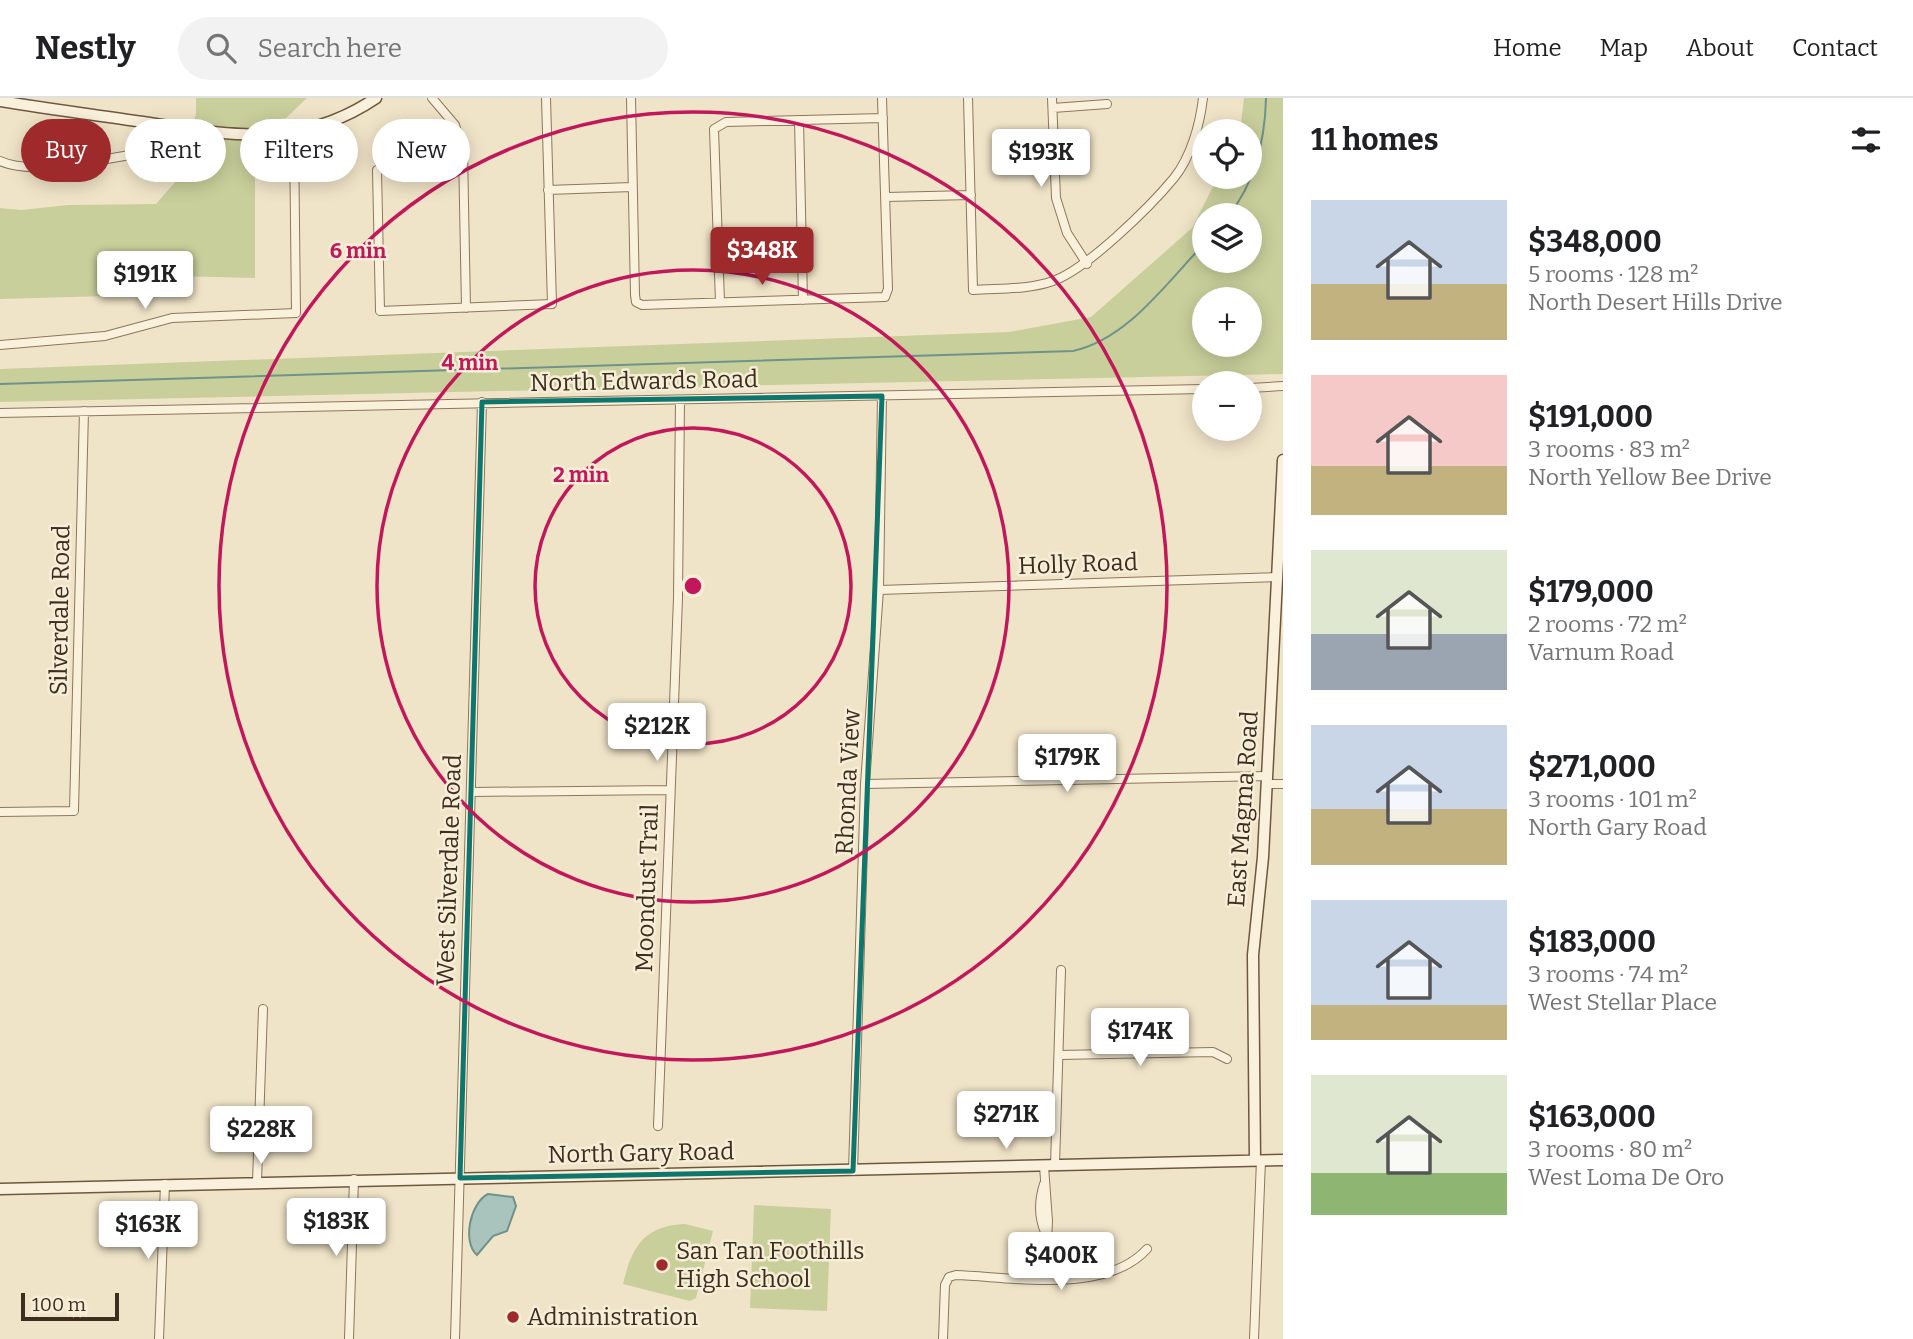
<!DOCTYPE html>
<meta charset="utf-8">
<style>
body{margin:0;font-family:Bitter,serif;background:#f2f2f2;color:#202124;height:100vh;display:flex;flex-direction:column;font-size:26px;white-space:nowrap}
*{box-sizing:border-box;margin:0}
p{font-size:23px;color:#757577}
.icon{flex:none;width:38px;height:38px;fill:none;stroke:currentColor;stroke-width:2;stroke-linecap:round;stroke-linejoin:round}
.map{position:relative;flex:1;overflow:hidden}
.drawer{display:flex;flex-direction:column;background:#fff;width:630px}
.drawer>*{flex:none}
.hud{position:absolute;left:21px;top:21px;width:665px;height:63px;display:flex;gap:14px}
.controls{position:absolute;left:1192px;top:21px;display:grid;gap:14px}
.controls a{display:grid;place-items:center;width:70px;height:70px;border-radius:50%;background:#fff;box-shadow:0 4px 18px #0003;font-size:35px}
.scale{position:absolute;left:21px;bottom:18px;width:98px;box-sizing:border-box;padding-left:7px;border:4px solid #3d2e20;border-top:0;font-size:19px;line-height:24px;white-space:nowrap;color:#3d2e20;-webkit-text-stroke:5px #f7eed8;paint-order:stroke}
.price{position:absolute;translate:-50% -60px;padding:0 16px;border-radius:7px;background:#fff;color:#222;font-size:23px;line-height:46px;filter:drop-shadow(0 2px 4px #0008)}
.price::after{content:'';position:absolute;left:50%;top:42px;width:21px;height:16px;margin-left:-10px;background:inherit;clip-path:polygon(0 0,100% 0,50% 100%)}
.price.selected{background:#9e2a2b;color:#fff}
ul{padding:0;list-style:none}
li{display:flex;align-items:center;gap:21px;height:175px;padding:0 28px}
li span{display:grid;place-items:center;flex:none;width:196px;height:140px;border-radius:0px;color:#555}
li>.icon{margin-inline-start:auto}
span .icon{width:84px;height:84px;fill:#fffc;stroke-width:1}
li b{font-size:30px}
h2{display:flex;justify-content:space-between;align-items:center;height:84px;padding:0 28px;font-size:30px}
.chip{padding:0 24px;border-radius:32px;background:#fff;box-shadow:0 4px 18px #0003;font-size:24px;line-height:63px}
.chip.selected{background:#9e2a2b;color:#fff}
header{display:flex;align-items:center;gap:42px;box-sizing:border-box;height:98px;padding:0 35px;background:#fff;border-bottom:2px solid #e0e0e0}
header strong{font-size:33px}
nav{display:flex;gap:38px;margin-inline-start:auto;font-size:24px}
.search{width:490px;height:63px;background:#f2f2f2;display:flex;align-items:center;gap:18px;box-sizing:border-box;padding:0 24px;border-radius:38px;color:#757577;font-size:26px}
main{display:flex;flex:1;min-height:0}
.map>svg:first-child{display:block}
.green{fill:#c9cf9b;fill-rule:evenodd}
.water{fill:#a9c4bc;stroke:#6f938a;stroke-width:2}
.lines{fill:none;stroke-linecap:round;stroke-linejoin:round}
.stream{stroke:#6f938a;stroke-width:2}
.street-casing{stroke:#8d765c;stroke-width:10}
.secondary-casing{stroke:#6f573f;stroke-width:13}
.street{stroke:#faf1dc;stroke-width:8}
.secondary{stroke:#faf1dc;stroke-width:10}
.marked{fill:none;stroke:#0f766e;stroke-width:5;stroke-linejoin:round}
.ring{fill:none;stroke:#c2185b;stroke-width:3.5}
.poi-dot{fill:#9e2a2b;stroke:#f7eed8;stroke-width:2.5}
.labels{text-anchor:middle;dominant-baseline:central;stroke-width:5;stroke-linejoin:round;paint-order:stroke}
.street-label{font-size:24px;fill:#3d2e20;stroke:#f7eed8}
.poi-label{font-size:24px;fill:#3d2e20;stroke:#f7eed8;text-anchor:start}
.centre{fill:#c2185b;stroke:#f7eed8;stroke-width:3.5}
.ring-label{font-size:21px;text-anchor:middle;font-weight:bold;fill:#c2185b;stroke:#f7eed8;stroke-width:5;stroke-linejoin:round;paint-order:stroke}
</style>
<header>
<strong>Nestly</strong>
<div class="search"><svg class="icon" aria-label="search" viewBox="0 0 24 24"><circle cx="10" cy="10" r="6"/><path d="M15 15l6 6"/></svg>Search here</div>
<nav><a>Home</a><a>Map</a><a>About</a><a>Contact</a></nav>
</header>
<main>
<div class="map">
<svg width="1283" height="1241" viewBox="0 0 1283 1241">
<rect width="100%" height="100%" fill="#f0e4c8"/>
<path class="green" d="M196,0H307L286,20L255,25V180L171,178L108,198L0,201V110L21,112L68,107L156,106L184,74L196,15Z
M1244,0H1283V276L0,304V271L1009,234L1091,219L1192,130L1218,79H1250V33H1240ZM1250,117V163H1204V117ZM1204,201H1250V247H1204Z
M754,1107L831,1111L829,1161L752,1158Z
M685,1126L713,1133L696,1200L690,1203L623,1186C632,1149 643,1128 685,1126Z
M752,1160L829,1163L827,1213L750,1210Z"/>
<path class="water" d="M488,1096L513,1099L516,1108L507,1133L493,1138L477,1157C462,1144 470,1105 488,1096Z"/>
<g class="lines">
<path class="stream" d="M1229,117C1256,83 1265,42 1266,0
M0,286L1073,253C1128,241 1166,185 1204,146"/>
<g class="street-casing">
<path id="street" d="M432,0L455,27L463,53L466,210
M631,0L635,197L636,204L642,207L885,199L888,191L882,0
M968,0L973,192C999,190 1028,192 1053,183C1087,171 1150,109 1174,80C1191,59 1200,26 1203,0
M1052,0L1056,100L1067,135L1087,166
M1053,10L1107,6
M799,22L803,202
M459,37L377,72L380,213L552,206L546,0
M0,63C33,78 99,62 135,56
M548,92L632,89
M886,99L971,97
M720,204L714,31L726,24L883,20
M0,247L105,238L172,220L296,215L294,35
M1250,290L1283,288
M0,315L1204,291
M879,492L1278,479
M865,686L1268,678
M1267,686H1283
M471,694L670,692
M0,714L74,713L84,313
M1059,957L1213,954L1227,961
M658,1028L678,500L680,302
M1055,1067L1061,872
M1044,1068L1048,1123L1045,1180
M853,1073L865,686L879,492L882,298
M257,1084L263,911
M1044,1086C1039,1102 1038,1118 1045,1134
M159,1241L165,1086
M349,1241L354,1081
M455,1241L482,304
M943,1241L945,1187L949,1179L956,1177C1013,1179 1105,1197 1147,1151
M1254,1241L1261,1062"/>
</g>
<g class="secondary-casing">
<path id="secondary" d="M0,3C48,11 96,17 143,24C229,37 299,52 376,0
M1255,1062L1253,857L1263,759L1283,362
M0,1091L1283,1062"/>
</g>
<use href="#street" class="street"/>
<use href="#secondary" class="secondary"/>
</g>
<path class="marked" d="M882,298L853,1073L460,1080L482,304Z"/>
<g class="ring">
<circle cx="693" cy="488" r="158"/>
<circle cx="693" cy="488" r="316"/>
<circle cx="693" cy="488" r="474"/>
</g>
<g class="poi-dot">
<circle cx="662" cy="1167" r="7"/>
<circle cx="513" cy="1219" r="7"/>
</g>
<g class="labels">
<g class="street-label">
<text transform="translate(644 283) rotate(-1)">North Edwards Road</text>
<text transform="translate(1078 466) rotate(-2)">Holly Road</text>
<text transform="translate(60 512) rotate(-89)">Silverdale Road</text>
<text transform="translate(848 684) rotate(-87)">Rhonda View</text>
<text transform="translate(1243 711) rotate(-86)">East Magma Road</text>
<text transform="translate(449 772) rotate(-88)">West Silverdale Road</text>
<text transform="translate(647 790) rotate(-88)">Moondust Trail</text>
<text transform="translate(641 1055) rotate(-1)">North Gary Road</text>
</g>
<g class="poi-label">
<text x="676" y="1153">San Tan Foothills<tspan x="676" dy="28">High School</tspan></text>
<text x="527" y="1219">Administration</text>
</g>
</g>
<circle cx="693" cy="488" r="10" class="centre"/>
<g class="ring-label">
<text x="358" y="160">6 min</text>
<text x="470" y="272">4 min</text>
<text x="581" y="384">2 min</text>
</g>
</svg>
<div class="controls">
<a><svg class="icon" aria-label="locate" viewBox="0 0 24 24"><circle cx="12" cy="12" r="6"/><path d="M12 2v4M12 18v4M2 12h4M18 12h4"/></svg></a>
<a><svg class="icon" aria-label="layers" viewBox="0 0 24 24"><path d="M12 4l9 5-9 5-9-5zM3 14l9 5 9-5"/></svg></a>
<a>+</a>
<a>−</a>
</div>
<div class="scale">100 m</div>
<b class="price" style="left:1041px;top:91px">$193K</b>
<b class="price selected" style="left:762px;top:189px">$348K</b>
<b class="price" style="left:145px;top:213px">$191K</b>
<b class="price" style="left:657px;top:665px">$212K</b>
<b class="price" style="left:1067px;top:696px">$179K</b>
<b class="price" style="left:1140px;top:970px">$174K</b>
<b class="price" style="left:1006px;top:1053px">$271K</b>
<b class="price" style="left:261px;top:1068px">$228K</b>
<b class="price" style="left:336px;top:1160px">$183K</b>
<b class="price" style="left:148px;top:1163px">$163K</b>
<b class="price" style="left:1061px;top:1194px">$400K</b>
<div class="hud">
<a class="chip selected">Buy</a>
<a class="chip">Rent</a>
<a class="chip">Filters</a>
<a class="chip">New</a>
</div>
</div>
<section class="drawer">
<h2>11 homes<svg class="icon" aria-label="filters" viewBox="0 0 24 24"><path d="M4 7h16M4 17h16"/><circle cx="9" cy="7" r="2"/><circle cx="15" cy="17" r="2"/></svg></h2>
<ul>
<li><span style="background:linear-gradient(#c9d6e8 60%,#c2b280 0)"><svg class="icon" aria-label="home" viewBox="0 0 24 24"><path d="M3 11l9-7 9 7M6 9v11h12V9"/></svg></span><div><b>$348,000</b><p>5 rooms · 128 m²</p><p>North Desert Hills Drive</p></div></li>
<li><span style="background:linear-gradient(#f6c9c9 65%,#c2b280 0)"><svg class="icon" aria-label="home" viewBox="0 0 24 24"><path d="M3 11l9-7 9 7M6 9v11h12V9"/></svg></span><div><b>$191,000</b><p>3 rooms · 83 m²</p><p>North Yellow Bee Drive</p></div></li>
<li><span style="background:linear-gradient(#dfe7d0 60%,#9aa5b1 0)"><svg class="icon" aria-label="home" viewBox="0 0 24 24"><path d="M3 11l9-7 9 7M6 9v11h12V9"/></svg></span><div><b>$179,000</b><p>2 rooms · 72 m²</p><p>Varnum Road</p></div></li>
<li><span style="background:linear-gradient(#c9d6e8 60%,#c2b280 0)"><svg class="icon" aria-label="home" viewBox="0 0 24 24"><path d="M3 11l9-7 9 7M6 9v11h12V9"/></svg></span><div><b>$271,000</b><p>3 rooms · 101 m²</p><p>North Gary Road</p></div></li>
<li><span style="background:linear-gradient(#c9d6e8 75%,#c2b280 0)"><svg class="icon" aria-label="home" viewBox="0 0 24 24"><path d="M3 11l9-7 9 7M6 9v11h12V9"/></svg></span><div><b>$183,000</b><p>3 rooms · 74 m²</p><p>West Stellar Place</p></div></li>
<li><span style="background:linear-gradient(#dfe7d0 70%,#8fb573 0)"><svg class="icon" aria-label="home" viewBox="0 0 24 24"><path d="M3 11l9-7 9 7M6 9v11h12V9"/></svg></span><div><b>$163,000</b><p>3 rooms · 80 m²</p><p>West Loma De Oro</p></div></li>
</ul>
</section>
</main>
